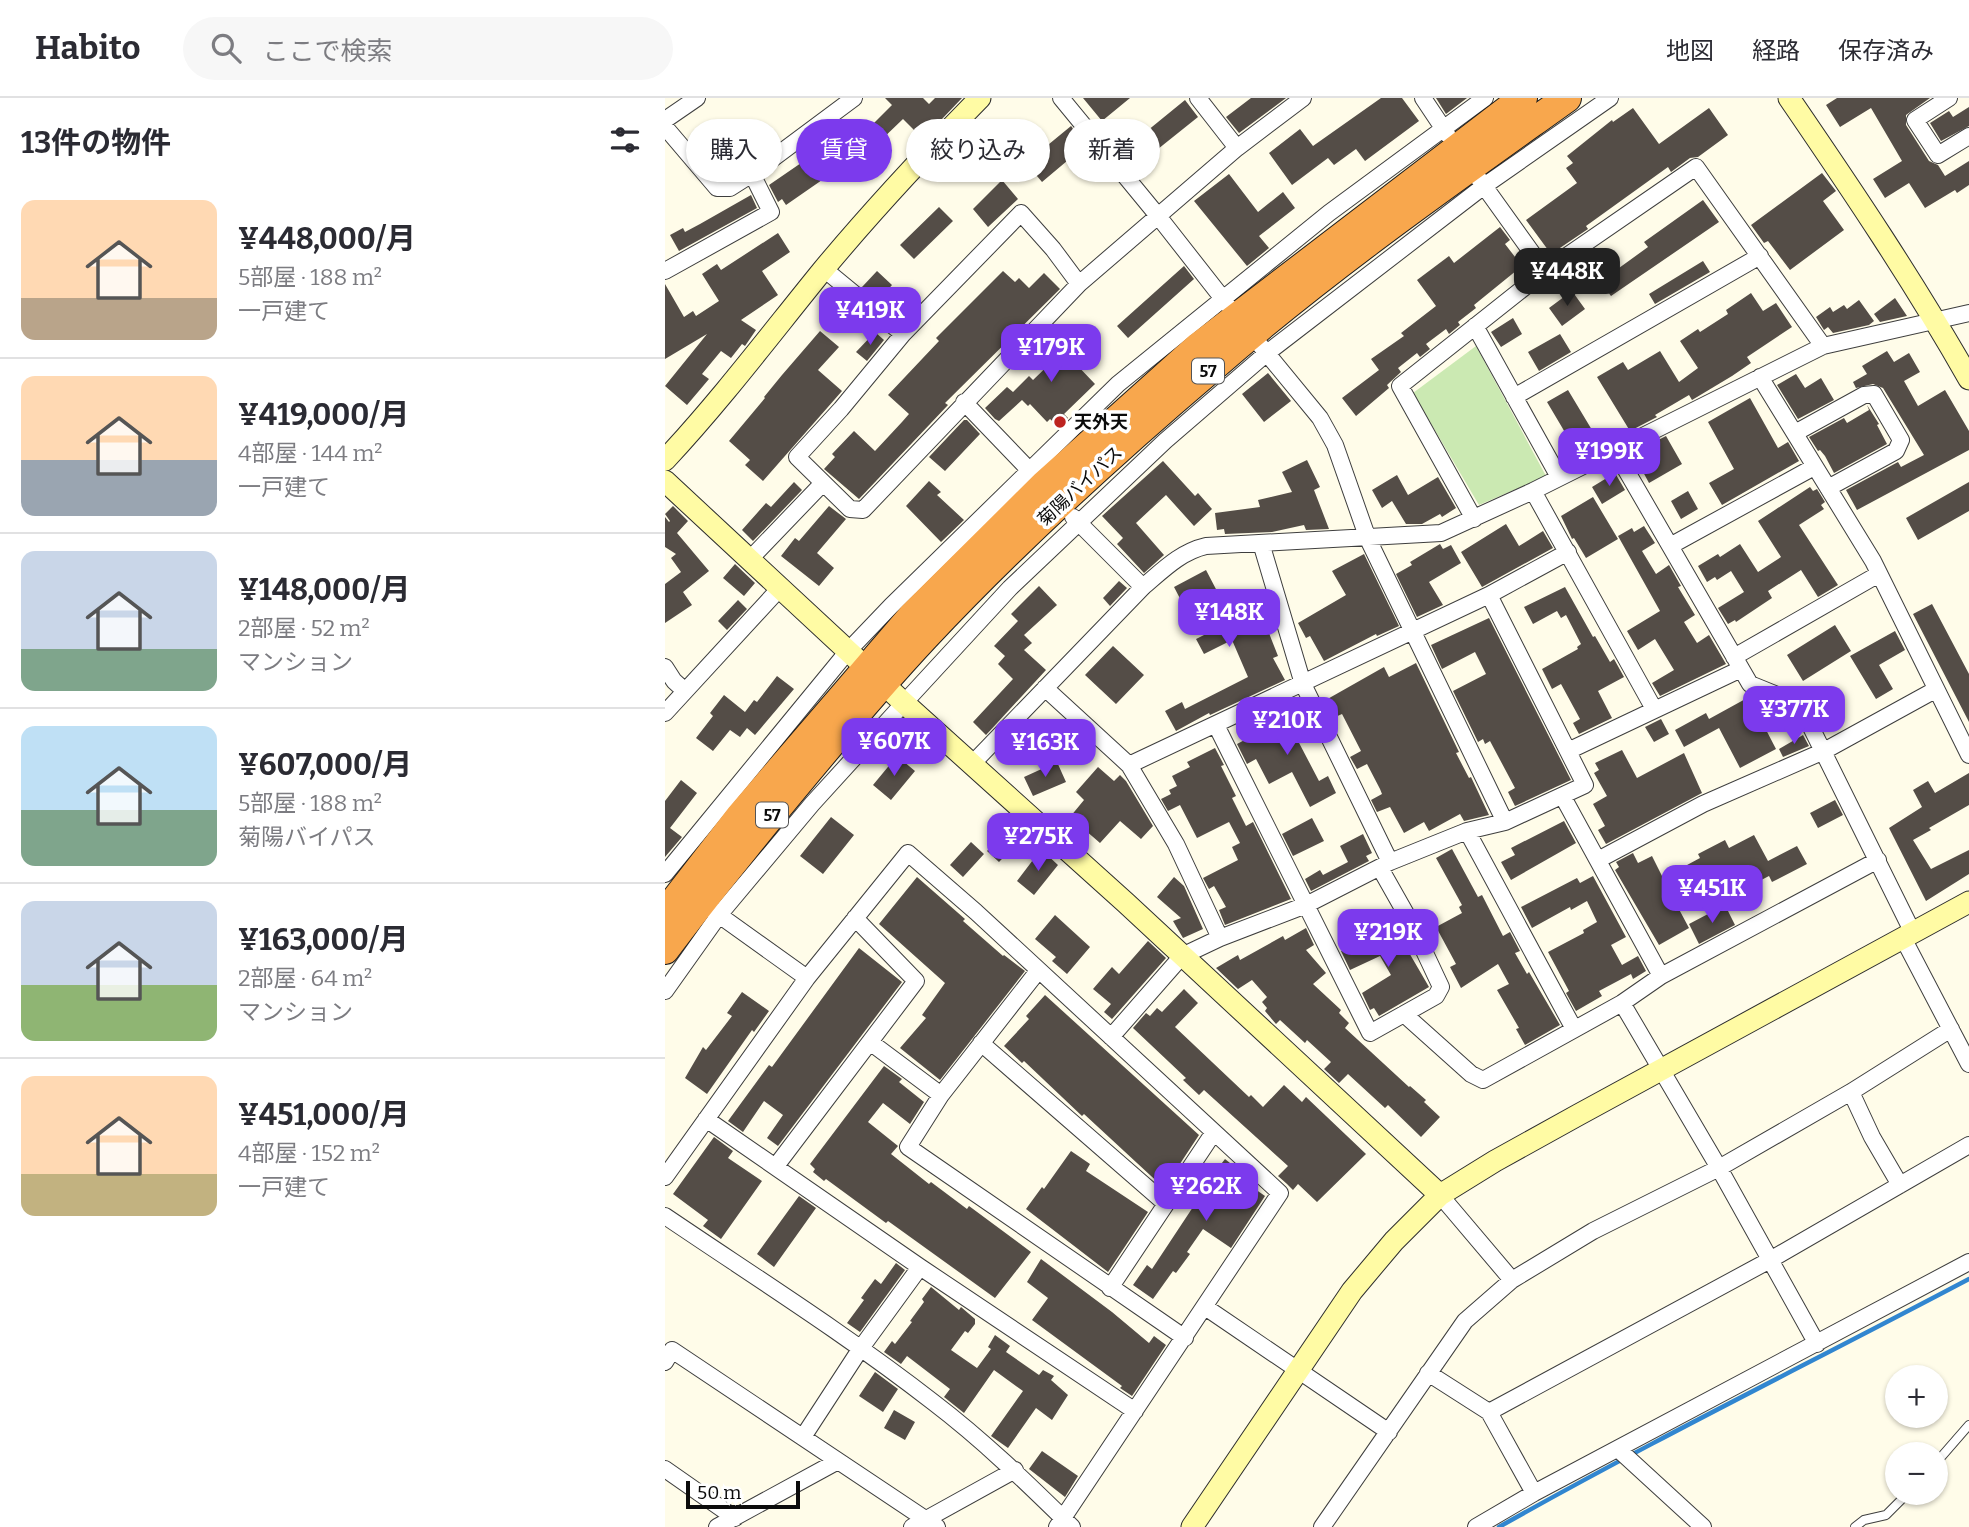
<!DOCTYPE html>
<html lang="ja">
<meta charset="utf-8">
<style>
body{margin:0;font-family:Bitter,"Noto Sans JP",serif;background:#f7f7f7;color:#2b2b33;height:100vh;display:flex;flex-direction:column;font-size:26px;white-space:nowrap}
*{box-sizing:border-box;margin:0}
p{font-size:23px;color:#7c7c81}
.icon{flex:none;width:38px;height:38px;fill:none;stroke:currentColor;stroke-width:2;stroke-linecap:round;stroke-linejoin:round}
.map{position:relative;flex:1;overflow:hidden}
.details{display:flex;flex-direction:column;background:#fff;width:665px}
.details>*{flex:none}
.guide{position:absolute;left:21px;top:21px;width:665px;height:63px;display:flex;gap:14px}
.controls{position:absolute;left:1220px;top:1267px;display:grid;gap:14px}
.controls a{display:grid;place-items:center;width:63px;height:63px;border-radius:50%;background:#fff;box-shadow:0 2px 5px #0004;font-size:35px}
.scale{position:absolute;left:21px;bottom:18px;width:114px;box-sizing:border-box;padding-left:7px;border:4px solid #0b0b0b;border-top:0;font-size:19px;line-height:24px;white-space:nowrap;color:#0b0b0b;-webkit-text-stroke:5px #fff;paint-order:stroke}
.price{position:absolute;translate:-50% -60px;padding:0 16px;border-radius:14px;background:#7c3aed;color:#fff;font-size:23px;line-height:46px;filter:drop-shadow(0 2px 4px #0008)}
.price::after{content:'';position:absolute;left:50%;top:42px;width:21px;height:16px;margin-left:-10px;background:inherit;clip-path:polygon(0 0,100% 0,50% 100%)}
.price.on{background:#222;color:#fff}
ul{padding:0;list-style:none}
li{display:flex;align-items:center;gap:21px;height:175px;padding:0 21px}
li+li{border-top:2px solid #e1e1e2}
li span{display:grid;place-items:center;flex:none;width:196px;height:140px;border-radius:14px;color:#555}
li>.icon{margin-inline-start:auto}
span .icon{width:84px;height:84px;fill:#fffc;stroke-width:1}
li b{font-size:30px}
h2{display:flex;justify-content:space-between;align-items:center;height:84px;padding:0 21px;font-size:30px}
.tag{padding:0 24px;border-radius:32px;background:#fff;box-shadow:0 2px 5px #0004;font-size:24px;line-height:63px}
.tag.on{background:#7c3aed;color:#fff}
header{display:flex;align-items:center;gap:42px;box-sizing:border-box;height:98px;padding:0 35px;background:#fff;border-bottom:2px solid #e1e1e2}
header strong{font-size:33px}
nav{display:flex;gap:38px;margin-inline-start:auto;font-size:24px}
.search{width:490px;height:63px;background:#f7f7f7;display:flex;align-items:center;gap:18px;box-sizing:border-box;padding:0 24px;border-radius:38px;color:#7c7c81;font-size:26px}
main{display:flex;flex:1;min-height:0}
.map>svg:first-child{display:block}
.green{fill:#cbe9b2}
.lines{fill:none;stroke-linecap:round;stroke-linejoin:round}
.stream{stroke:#3186d0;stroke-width:4.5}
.building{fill:#544d47}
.lane-casing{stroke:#3e3e3e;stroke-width:10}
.street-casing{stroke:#3e3e3e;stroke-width:18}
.secondary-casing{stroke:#2d2d2d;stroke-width:23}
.highway-casing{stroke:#1c1c1c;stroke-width:30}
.lane{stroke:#fff;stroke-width:8}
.street{stroke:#fff;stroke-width:16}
.secondary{stroke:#fffba4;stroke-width:21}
.highway{stroke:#f8a74d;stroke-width:28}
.poi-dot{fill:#bd2420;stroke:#fff;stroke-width:2.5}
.labels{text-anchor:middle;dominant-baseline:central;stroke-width:7;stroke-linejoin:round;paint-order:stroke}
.shield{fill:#fff;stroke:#545454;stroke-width:2}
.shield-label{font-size:16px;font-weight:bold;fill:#0b0b0b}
.poi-label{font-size:18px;font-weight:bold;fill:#0b0b0b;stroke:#fff;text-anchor:start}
.street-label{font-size:18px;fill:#0b0b0b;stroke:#fff}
</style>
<header>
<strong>Habito</strong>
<div class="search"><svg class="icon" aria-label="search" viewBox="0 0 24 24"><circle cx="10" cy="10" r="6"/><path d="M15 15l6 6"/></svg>ここで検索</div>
<nav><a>地図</a><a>経路</a><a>保存済み</a></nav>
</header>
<main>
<section class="details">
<h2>13件の物件<svg class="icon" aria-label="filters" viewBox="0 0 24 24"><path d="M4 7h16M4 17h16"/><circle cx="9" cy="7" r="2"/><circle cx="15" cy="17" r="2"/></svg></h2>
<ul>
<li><span style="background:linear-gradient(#ffd9b3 70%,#b9a48a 0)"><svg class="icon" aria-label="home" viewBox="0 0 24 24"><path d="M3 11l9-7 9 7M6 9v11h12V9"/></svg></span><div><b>¥448,000/月</b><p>5部屋 · 188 m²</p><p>一戸建て</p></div></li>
<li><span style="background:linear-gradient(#ffd9b3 60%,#9aa5b1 0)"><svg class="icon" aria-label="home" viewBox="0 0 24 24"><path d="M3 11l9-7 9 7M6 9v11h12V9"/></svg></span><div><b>¥419,000/月</b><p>4部屋 · 144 m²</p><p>一戸建て</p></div></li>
<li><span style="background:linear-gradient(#c9d6e8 70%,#7fa58c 0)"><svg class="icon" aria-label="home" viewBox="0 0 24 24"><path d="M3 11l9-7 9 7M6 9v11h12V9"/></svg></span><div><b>¥148,000/月</b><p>2部屋 · 52 m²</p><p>マンション</p></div></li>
<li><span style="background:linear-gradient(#bfe0f5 60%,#7fa58c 0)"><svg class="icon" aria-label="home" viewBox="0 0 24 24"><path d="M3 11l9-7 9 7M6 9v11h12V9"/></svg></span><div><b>¥607,000/月</b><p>5部屋 · 188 m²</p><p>菊陽バイパス</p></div></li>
<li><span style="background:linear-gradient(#c9d6e8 60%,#8fb573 0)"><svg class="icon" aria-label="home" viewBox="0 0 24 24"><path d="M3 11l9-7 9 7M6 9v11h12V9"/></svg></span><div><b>¥163,000/月</b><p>2部屋 · 64 m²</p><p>マンション</p></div></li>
<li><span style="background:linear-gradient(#ffd9b3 70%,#c2b280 0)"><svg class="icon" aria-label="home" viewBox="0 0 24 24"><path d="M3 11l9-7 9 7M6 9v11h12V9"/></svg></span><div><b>¥451,000/月</b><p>4部屋 · 152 m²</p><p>一戸建て</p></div></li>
</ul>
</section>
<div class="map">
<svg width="1304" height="1429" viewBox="0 0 1304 1429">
<rect width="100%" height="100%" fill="#fffce9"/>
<path class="green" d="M811,248L881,378L814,407L748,295Z"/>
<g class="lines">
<path class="stream" d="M834,1429C988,1342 1147,1264 1304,1181"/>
</g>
<path class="building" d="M220,0H258L264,6L270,0H297L258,41L238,21L213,45L215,47L194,61L183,45L203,31L227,7Z
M418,0H465L437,23Z
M586,0H621L574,35L561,19Z
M716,0H737L754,23L700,63L691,51L669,67L663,60L627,87L604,55L635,31L648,48Z
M771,0H802L781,16Z
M1172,0H1265L1241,17V27L1264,63L1273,67L1280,78L1304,63V87L1292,95L1290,92L1260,110L1244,85L1220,100L1208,81L1237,63L1206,10L1175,29L1161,7Z
M520,2L533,19L468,71L455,55Z
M1304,9V28L1276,43L1265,25L1284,13L1288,19Z
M968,10L994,46L1044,10L1063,37L1033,59L1025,60L1006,74L1003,69L921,128L923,131L886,156L861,122L912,85L901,70L908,65L902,58L947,22L948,24Z
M406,28L421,47L377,84L361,65Z
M155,52L170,73L121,107L117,101L113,104L104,87Z
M1157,75L1171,93L1158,103L1179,132L1125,172L1103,143L1099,145L1086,127Z
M564,76L593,114L618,94L630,110L594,138L604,150L582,168L529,103Z
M337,82L353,101L323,129L308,111Z
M86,97L92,110L14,153L5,137L18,130L20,134L35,126Z
M1038,102L1054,124L946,198L925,170L944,156L954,170L983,149L979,144Z
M274,109L288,123L249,161L235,147Z
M835,129L845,142L840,146L857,168L809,207L811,210L793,224L795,227L784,236L781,231L761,246L765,251L755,259L752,255L733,270L736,274L722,287L724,290L691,318L677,300L714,272L706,261L739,238L736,235L771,208L752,182L784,158L789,165Z
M113,135L125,154L97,173L113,197L76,222L91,232L80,248L77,246L66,260L56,253L37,276L44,281L22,307L0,288L42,236L0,261V186L19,219L28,213L31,218L54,203L37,176L52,166L56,172Z
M1038,163L1045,174L990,206L984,196Z
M519,168L529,181L463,240L452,228Z
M212,173L227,187L214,202L197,189Z
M338,173L350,184L354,180L364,190L379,175L395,191L280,305L283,307L194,401L159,371L170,359L167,356L189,333L210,353L237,324L244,316L223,297L274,243L271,240Z
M907,193L920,211L897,228L884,210Z
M1086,195L1098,213L1111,205L1127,229L1082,259L1086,265L1067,278L1027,302L1024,297L990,317L992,319L965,333L932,279L958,264L963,272L995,253L1014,284L1033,270L1015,243L1033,231L1035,234L1063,216L1061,212Z
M1230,200L1242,218L1215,224L1209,216Z
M1194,202L1209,223L1204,227L1168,235L1163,229L1159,232L1151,219L1165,209L1168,214L1179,207L1182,211Z
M848,220L857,236L836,249L826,234Z
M413,228L429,245L409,264L430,286L399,316L403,320L394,329L385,321L382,324L365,306L363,308L357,302L334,323L330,321L320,310L342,289L348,294L364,278L368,282L396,255L390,249Z
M155,233L174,249L153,272L177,293L98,383L80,367L85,362L64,343L100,300L99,299L117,277Z
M210,234L219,242L202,263L191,254Z
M895,236L906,254L874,273L863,254Z
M1222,253L1229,264L1244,255L1255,274L1239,283L1253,308L1280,292L1304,333V352L1192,412L1181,392L1233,364L1236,369L1259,357L1218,290L1208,286L1191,290L1188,284L1202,276L1197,268Z
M603,275L626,303L599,324L577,296Z
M1131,276L1140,290L1156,280L1169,302L1133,321L1112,287Z
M903,292L936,347L914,358L882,304Z
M1085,300L1113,350L1123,344L1134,363L1057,407L1044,385L1069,371L1043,324Z
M1202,307L1214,326L1212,327L1222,346L1169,375L1160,358L1155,352L1153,353L1144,339L1179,320L1182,325L1204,312Z
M299,322H302L315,336L280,373L264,359Z
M1001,338L1017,366L984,385L970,359L978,354L976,351Z
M642,362L655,389L649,392L664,431L641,432L639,427L607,434L560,436L559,431L552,432L550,415L595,409L593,402L627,394L617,374Z
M498,363L530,398L533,395L547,411L529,428L501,397L471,425L499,457L479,475L452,446L458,440L437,418Z
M950,375L960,392L937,406L927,389Z
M732,377L743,397L773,379L791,410L777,419L775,416L757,426H741L727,403L717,410L707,392Z
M264,383L276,394L272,397L299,422L276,444L241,408Z
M129,384L137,392L88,443L77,432L101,405L106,409Z
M1304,384V413L1253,442L1241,420Z
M1145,389L1148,393L1152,391L1160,404L1156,407L1159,411L1134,427L1173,487L1153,499L1136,472L1103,493L1107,500L1071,524L1070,522L1063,526L1053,510L1079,494L1066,473L1052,482L1050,479L1042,484L1033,468L1053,456L1055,459L1075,446L1093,474L1116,459L1093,423Z
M1023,393L1033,411L1016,421L1006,403Z
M928,399L953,441L921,460L909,440L907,441L896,418Z
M8,408L23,423L12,435L44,473L18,494L27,507L0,525V486L16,474L6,460L11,456L0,449V419L4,424L5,423L0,416Z
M164,408L181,421L152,455L169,470L154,488L116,458L130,440L134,443Z
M841,426L854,448L878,433L888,450L817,489L796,454Z
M979,428L990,445L977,453L991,476L1004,467L1016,488L1013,489L1030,517L1019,524L1032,545L1044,537L1061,566L995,598L987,585L1009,572L990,541L973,552L962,533L995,513L953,438L967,430L969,434Z
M775,446L778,451L786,447L796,465L764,484L778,507L752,519L731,476L747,467L745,464Z
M699,456L734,528L712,538L711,536L659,563L645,538L641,540L633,525L681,497L667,473Z
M70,466L90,485L79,498L58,480Z
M541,472L553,495L545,499L556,521L602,502L606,516L598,520L613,558L608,560L620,582L545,617L544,615L511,633L500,613L517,604L520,611L583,579L567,542L539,556L531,541L543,535L529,508L521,512L509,489Z
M454,483L462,490L445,508L438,500Z
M374,488L392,507L359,537L367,545L359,552L381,572L321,637L308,624L348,581L333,566L340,558L329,548L353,523L346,516Z
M900,489L928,539L930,538L945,564L949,561L959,579L933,593L947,620L914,636L908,625L915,621L896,586L887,591L877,571L913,551L912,549L916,546L901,517L896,520L892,513L868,526L859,509Z
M73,502L82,511L62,532L53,523Z
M1267,506L1304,576V624L1248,516Z
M824,520L906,682L850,708L843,694L850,690L825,643L820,646L818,641L813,644L788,593L821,576L810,554L777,571L766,547Z
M1170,527L1186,553L1138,583L1122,557Z
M1230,533L1240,552L1214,567L1228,591L1211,601L1185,558Z
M448,548L479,577L451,606L420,577Z
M751,565L794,654L791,655L804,680L806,679L824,717L799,723L795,716L764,733L759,724L739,735L725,709L712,714L706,702L717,696L715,691L702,666L692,671L685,659L696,653L677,616L668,620L659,603L719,569L724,579Z
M112,578L129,591L90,637L82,630L75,639L65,632L48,653L31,640L48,618L45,615L59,597L80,614L89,602L92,604Z
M1084,599L1111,651L1075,670L1054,630L1019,649L1010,632L1041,615L1044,621Z
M636,612L647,633L632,641L654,683L663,678L671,695L645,709L627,674L604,686L591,661L582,666L572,646Z
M996,621L1004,636L989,644L980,629Z
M1138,637L1144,648L1118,659L1114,651Z
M550,650L559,667L556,668L571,698L567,700L581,728L588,724L626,801L560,827L554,812L561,809L549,788L544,791L538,780L573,762L567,749L575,745L564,724L532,740L515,707L503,713L496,701L506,696L504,692L512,688L507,678L525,669L522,664Z
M957,652L972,680L1019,655L1037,695L941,746L933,732L940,728L928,706L942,698L929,675L934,672L930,665Z
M232,658L250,673L226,702L208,687Z
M392,664L401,684L368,698L359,679Z
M433,669L449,683L455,677L461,683L488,728L476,741L455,723L435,745L405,719L419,702L411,694Z
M1304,675V707L1264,730L1266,732L1248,742L1266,771L1304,752V776L1261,803L1224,730L1257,709L1248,692L1263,683L1270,695Z
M16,682L32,695L5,730L17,739L0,759V703Z
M1170,702L1178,717L1153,730L1145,715Z
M166,719L189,737L158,776L135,758Z
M647,720L659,743L628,758L617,736Z
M899,723L911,745L846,782L836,764L850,757L846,750Z
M346,728L357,740L334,764L322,753Z
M698,736L707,755L701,758L704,763L646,793L640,781L655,772L658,777L683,764L675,748Z
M1089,737L1103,763L1132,748L1142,766L1107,784L1104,778L1073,794L1063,775L1047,784L1046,780L1008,800L1024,830L994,847L950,772L954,769L951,764L968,755L973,765L987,758L998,780L1035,760L1033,756L1060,742L1064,750Z
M306,744L319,756L298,779L285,767Z
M787,751L813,799L817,797L838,838L845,834L855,853L850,855L862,876L864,874L895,927L860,947L851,931L854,930L832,892L844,886L833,866L796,890L785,869L791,866L771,829L797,815L794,809L797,807L771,760Z
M374,754H379L393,767L369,797L352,783Z
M928,778L961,839L946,847L957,867L973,858L981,873L968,881L966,876L934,893L937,898L911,913L901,895L904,893L883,854L919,835L918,832L932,824L922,803L906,812L905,809L867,830L856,809L912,780L915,785Z
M252,779L300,821L298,823L338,858L339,857L360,873L275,982L235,950L261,920L257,917L280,885L214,826Z
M509,779L519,788L538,831L518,840L508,823L516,820L492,799Z
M1060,807L1070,827L1034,846L1024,826Z
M390,817L425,849L402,876L387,863L391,859L370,841Z
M734,825L743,844L739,846L764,889L714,918L709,910L705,912L697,895L726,877L715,858L685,872L676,853Z
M641,830L649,847L641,852L661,875L648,886L676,912L674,915L684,925L680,930L744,989L745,988L761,1002L759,1004L775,1019L756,1039L723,1007L720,1010L683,976L674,985L659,971L666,964L642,942L640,945L615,922L611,926L600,913L602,910L597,904L602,899L587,882L573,891L551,870L573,857L575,862L618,838L620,842Z
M483,843L501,860L447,921L439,914L446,906L428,891L447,869L454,876Z
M194,850L237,884L113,1048L102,1040L118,1017L99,1003L78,1034L63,1023L104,967L107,969Z
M519,891L533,905L510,929L584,999L586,997L598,1009L619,987L637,1004L641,999L701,1056L652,1104L633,1086L628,1092L622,1086L613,1078L623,1068L539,992L534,997L518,982L521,980L468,930L481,915L485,918L492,910L497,914Z
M77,894L104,913L89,934L87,932L42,996L20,980L38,949L41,952L67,918L62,915Z
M380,897L534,1037L499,1090L419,1016L417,1018L359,963L357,965L339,948L364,921L361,918Z
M219,968L237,981L234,984L259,1004L245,1026L218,1005L203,1024L233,1048L226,1056L264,1086L266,1084L302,1111L304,1108L366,1154L330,1200L223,1123L221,1125L161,1081L159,1083L148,1074L150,1071L145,1066Z
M49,1039L68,1053L63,1060L97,1083L56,1141L38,1128L43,1122L8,1096Z
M406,1053L425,1066L421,1073L483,1114L443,1174L361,1111L377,1089L379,1091Z
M560,1061L580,1077L577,1082L600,1098L566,1150L538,1131L522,1154L525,1156L511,1175L508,1173L488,1201L468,1187L482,1167L487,1171L530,1106L527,1104Z
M134,1098L151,1110L109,1169L92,1156Z
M376,1161L447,1214L484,1245L489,1238L501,1247L467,1298L455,1290L457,1288L367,1222L383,1200L362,1184Z
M231,1165L240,1172L195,1234L182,1225L199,1202L196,1200L210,1181L216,1186Z
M266,1189L294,1212L296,1209L310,1221V1226L303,1235L300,1233L286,1252L312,1270L326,1251L323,1249L330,1237L345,1248L341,1254L374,1277L378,1272L389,1278L386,1282L403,1297L387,1322L371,1310L343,1350L326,1338L358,1293L329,1272L299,1315L279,1299L285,1291L242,1258L236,1266L219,1254L227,1243L230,1246L247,1224L245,1223L259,1204L257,1201Z
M210,1274L233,1291L218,1314L194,1298Z
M229,1312L250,1324L240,1342L219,1330Z
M377,1353L413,1378L400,1399L364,1371Z"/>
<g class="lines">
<g class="lane-casing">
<path id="lane" d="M1270,1366L1304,1327
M1190,1429L1199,1422L1221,1417L1243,1395"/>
</g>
<g class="street-casing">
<path id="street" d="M396,0L493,118L562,206
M533,0L572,50
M758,0L782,36
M1284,0L1250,22L1273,57L1304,38
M0,22L32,0
M0,29L52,90H65L87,76L189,0
M814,81L880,173
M159,171L238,236
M0,173L106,114L87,76
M414,186L388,151L356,115L238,236L176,311L132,359L185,411L198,412L414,186L572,50L638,0
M810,228L894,379
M595,247L655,320L670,347L703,441L840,724
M1095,279L1208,463L1304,657
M849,299L1095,158
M299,304L370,378
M1130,335L1199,297L1209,296L1236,342L1231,353L1163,390
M950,353L1085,586L1134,606L1139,615L1248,835
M868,393L989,611
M408,419L478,489
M809,421L735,288L880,173L1031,69L1158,248
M596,445L638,586L725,764
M1005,448L1149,369
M85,461L157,386
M1069,559L1214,476
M0,569L9,583L20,593
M380,590L464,667L511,746L555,840
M0,615L116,489
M551,627L705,935L771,898L776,889L745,823L715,770
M903,653L1076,571
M307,666L478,489C497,473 515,454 541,448L776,435L868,393L1158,248L1304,215
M464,667L824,497L903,454
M898,699L996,878
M802,733L909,931
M933,762L1038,706L1159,653L1270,592
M0,776L183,553L226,508L453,286L664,115L820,0
M47,812L142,880
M1238,840L1304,966
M373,873L276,997L243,1049L520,1240
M0,893L54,817L147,706L239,605L345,490L500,343L602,255L819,88L945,0
M957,905L1054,1070L1152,1246
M739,916L806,976L818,982L957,905L996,878L1213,762
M446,939L517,858L555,840L641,807L725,764L802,733L840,724L920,687L824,497
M205,944L276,997
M316,945L501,1106
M1186,994L1207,1039L1235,1087
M41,1021L255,1169L470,1313
M111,1068L251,883L190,820
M0,1079L142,880L243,755L311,814L615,1095L392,1429
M775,1097L847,1182
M0,1118C90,1179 182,1237 268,1304C318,1342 362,1385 407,1429
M445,1190L549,1034
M540,1209L724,1334
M0,1264L7,1252L272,1429
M763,1275L824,1314L869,1395
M824,1314L1105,1162L1304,1047
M138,1339L196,1250L255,1169
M953,1351L1038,1429
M0,1371L70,1420
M52,1429L173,1363
M247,1429L350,1372
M657,1429L800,1223L847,1182L928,1133L1054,1070L1186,994L1286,931
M811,1429L869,1395L1304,1164"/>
</g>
<g class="secondary-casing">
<path id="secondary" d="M1124,0C1187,92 1249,184 1304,281
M0,362C56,302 105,237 157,173C207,113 260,56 315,0
M0,383L239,605L461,805L775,1097
M527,1429L687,1193L729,1143L775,1097L830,1063L913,1017L1304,804"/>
</g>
<g class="highway-casing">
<path id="highway" d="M0,815L75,718L246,519L379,387L534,248L858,0
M0,852C31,810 64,770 97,729C150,664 203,600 260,539C350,443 448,354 548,269C659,172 782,86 902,0"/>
</g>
<use href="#lane" class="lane"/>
<use href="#street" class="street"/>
<use href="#secondary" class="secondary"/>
<use href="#highway" class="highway"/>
</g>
<circle class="poi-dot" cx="395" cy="324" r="7"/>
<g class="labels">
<g class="shield">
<rect x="527" y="260.5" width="32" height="25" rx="5"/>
<rect x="91" y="704.5" width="32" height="25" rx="5"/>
</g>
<g class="shield-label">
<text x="543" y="273">57</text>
<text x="107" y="717">57</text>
</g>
<g class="poi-label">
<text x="409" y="324">天外天</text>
</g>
<g class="street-label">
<text transform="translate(415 388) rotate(-43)">菊陽バイパス</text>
</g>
</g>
</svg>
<div class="controls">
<a>+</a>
<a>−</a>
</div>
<div class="scale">50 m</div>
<b class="price on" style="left:902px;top:210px">¥448K</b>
<b class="price" style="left:205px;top:249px">¥419K</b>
<b class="price" style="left:386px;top:286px">¥179K</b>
<b class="price" style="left:944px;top:390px">¥199K</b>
<b class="price" style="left:564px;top:551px">¥148K</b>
<b class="price" style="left:1129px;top:648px">¥377K</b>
<b class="price" style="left:622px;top:659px">¥210K</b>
<b class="price" style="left:229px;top:680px">¥607K</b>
<b class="price" style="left:380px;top:681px">¥163K</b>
<b class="price" style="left:373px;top:775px">¥275K</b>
<b class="price" style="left:1047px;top:827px">¥451K</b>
<b class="price" style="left:723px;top:871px">¥219K</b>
<b class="price" style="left:541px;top:1125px">¥262K</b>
<div class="guide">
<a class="tag">購入</a>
<a class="tag on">賃貸</a>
<a class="tag">絞り込み</a>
<a class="tag">新着</a>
</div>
</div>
</main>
